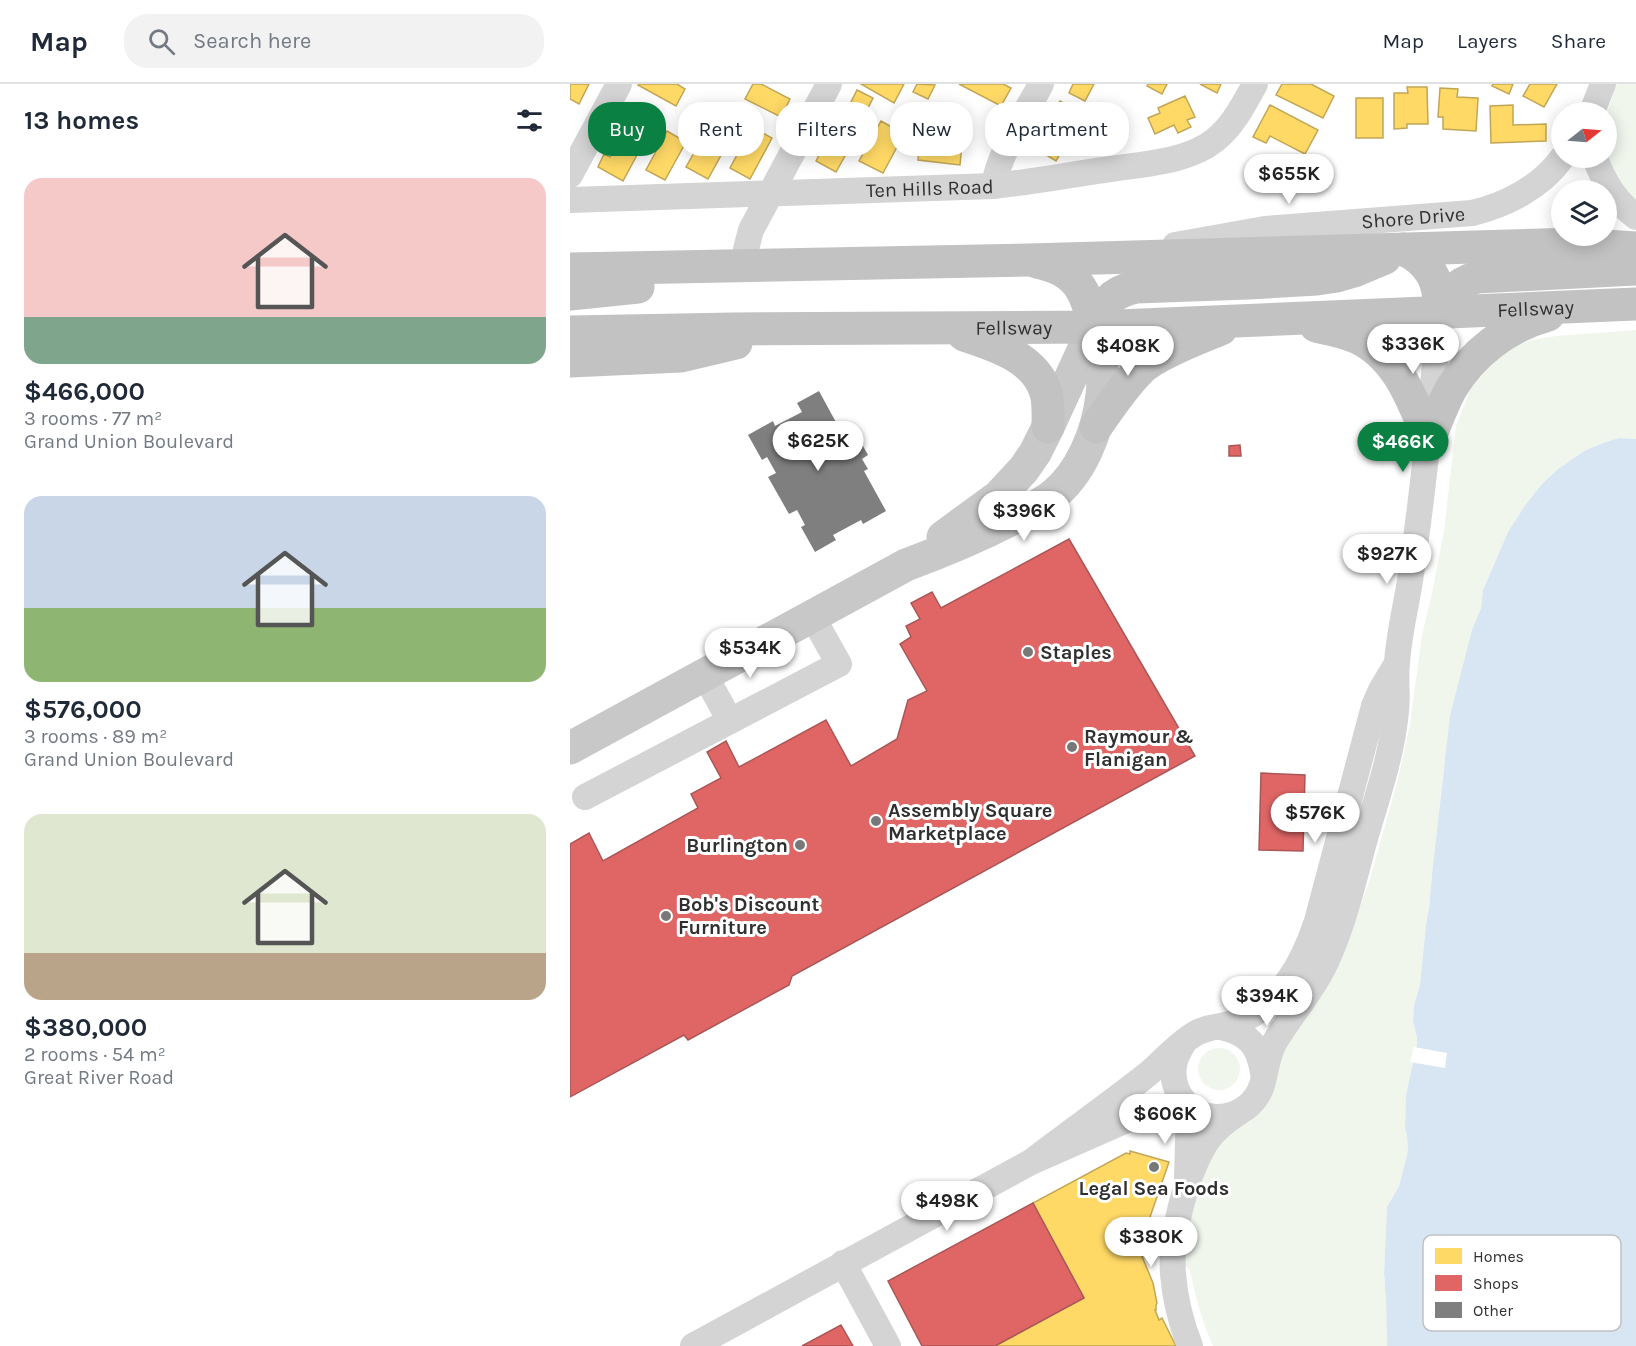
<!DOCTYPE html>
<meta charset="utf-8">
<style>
body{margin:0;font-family:Karla,sans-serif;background:#f2f2f3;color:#1f2937;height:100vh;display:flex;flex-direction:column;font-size:22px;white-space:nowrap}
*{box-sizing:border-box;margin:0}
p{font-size:20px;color:#747a83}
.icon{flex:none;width:33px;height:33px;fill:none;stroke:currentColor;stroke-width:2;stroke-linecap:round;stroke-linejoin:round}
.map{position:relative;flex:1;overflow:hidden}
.sheet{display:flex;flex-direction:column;background:#fff;width:570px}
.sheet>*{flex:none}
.hud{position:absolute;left:18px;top:18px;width:570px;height:54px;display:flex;gap:12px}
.needle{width:39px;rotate:73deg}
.tools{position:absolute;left:981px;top:18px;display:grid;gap:12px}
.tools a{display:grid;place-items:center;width:66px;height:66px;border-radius:50%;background:#fff;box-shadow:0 3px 15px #0003;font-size:30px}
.price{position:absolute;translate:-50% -51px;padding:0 14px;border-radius:21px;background:#fff;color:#222;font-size:20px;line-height:39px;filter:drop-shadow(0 2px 3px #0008)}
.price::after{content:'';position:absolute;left:50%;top:36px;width:18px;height:14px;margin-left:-9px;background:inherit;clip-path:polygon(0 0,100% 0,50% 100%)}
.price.on{background:#0b8043;color:#fff}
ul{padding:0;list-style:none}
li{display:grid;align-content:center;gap:12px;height:318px;padding:0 24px}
li span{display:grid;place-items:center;height:186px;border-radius:18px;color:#555}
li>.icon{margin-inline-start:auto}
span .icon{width:108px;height:108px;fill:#fffc;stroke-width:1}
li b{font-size:26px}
h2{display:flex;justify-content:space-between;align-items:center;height:72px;padding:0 24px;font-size:26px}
.pill{padding:0 21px;border-radius:24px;background:#fff;box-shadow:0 3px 15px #0003;font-size:21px;line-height:54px}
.pill.on{background:#0b8043;color:#fff}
header{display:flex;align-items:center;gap:36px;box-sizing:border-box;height:84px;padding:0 30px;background:#fff;border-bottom:2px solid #e0e1e3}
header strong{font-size:28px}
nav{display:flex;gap:33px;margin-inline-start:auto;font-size:21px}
.search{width:420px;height:54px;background:#f2f2f3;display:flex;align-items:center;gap:15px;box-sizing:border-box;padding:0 21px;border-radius:24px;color:#747a83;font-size:22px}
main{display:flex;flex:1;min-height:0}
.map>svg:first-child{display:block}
.green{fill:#f0f6ec}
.water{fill:#d8e6f4}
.pier{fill:#fff}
.homes{fill:#ffd966;stroke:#c1a656;stroke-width:1.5}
.shops{fill:#e06666;stroke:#ab5656;stroke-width:1.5}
.building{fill:#7f7f7f}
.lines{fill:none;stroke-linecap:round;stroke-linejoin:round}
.minor{stroke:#d4d4d4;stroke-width:26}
.major{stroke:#c8c8c8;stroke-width:33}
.highway{stroke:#c2c2c2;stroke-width:33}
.poi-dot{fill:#787878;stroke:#fff;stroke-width:2}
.labels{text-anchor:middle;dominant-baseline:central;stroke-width:6;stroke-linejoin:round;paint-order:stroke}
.street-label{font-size:20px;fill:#303030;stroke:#fff}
.poi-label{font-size:20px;font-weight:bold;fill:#303030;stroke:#fff;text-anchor:start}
.key{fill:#fff;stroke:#c1c1c1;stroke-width:1.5}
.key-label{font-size:16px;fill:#303030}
</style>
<header>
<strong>Map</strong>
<div class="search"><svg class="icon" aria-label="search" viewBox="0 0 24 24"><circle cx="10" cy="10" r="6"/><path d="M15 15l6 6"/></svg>Search here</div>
<nav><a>Map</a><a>Layers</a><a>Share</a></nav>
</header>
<main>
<section class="sheet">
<h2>13 homes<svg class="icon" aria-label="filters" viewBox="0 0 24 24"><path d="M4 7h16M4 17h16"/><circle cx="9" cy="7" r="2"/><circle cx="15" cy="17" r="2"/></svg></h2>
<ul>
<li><span style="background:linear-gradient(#f6c9c9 75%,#7fa58c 0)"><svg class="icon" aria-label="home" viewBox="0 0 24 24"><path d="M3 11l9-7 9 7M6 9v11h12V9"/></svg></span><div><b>$466,000</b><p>3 rooms · 77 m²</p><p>Grand Union Boulevard</p></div></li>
<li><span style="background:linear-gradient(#c9d6e8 60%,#8fb573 0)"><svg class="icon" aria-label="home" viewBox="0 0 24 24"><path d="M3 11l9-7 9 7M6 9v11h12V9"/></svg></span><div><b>$576,000</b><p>3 rooms · 89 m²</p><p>Grand Union Boulevard</p></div></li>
<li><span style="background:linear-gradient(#dfe7d0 75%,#b9a48a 0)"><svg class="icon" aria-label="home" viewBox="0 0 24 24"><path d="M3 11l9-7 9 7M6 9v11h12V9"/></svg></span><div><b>$380,000</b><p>2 rooms · 54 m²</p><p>Great River Road</p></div></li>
</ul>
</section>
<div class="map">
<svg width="1066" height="1262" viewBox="0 0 1066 1262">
<rect width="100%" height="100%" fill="#fff"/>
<path class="green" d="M1047,0H1066V120L1059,114L1036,74L1037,29Z
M1066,246V355L1049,354L1033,359L1016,366L988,385L972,400L956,420L938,448L913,506L911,524L902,546L896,573L873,690L863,780L859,824L856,840L850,901L844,921L843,937L847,953V960L836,1011L835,1043L837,1052L838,1067L829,1102L817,1123L814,1189L816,1218L817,1262H643C632,1237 625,1213 620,1186L613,1181L620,1127L641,1068L713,963L780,851L800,795L828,695L840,640L852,551L862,509L874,447L886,342L901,304L918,281L939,264L962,256L986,252Z
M628 985a21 21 0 1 1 42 0a21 21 0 1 1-42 0Z"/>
<path class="water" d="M1049,354L1066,355V1262H817L816,1218L814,1189L817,1123L829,1102L838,1067L837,1052L835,1043L836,1011L847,960V953L843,937L844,921L850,901L856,840L859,824L863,780L880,632L902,546L911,524L913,506L938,448L956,420L972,400L988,385L1016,366L1033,359Z"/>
<path class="pier" d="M844,963L877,969L875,984L840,978Z"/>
<path class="homes" d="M0,0H19L9,20L0,15Z
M69,0H107L115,5L106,22L68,1Z
M183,0H191L220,15L211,33L175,15Z
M291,0H334L324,19Z
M347,0L365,1L358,15L343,8Z
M389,0H433L441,4L431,22Z
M503,0H524L515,17L499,9Z
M578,0H597L592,10L577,2Z
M630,0H651L647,9Z
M712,0H741L764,12L753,34L706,11Z
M923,0H943L939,10L922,2Z
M960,0H987L974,23L953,12Z
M837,3H857L858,40H837V44L824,45V9H838Z
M870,4L888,5L887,13L908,14L906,47L873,45V33H868Z
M287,6L303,14L295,30L279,22Z
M615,12L625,33L617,36L621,43L608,49L604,41L585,50L578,34L590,29L588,24Z
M786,14H813V54H786Z
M490,17L505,26L499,35L508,40L486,77L463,63Z
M536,19L554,30L532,67L514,56Z
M700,21L748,46L735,70L700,52L696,59L683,53Z
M943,21V41L976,40V57L921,59L920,22Z
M67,29L83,36L77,50L60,43Z
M268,36L289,47L266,88L246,77Z
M311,37L334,50L313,89L289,77Z
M182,43L202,54L180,95L160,84Z
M138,44L160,55L138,95L116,83Z
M54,47L74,58L53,97L28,83L34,70L40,73Z
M97,47L116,58L95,96L76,86Z
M350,55L392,60L390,81L348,76Z
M560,1067L599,1078L569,1165L583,1199L587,1219L586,1221V1226H585L589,1236L592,1234L606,1262H425L514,1214L463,1119L556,1069L560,1070Z"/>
<path class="shops" d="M670,361L671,372H659V362Z
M499,455L625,672L222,892L219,901L118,956L114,951L0,1013V760L19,749L33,777L128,724L121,710L151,694L137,668L156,657L169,683L256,636L281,682L327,655L338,616L357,607L330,560L341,553L336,542L350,535L341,519L362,508L371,524Z
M691,689L735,691L733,767L689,766Z
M463,1119L514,1214L425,1262H352L318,1197Z
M271,1241L283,1262H232Z"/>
<path class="building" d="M249,307L274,353L280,350L284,357L289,355L298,371L292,375L298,385L294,387L316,427L293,440L291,436L263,451L266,456L245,468L231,443L235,441L227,426L219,430L198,393L206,389L197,373L192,376L178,351L203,337L205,342L232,328L227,319Z"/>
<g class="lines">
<g class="minor">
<path d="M1022,28L1033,0"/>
<path d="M1025,74C1034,98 1045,117 1066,133"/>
<path d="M0,91L49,0"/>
<path d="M424,102C428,70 456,29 471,0"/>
<path id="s1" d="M0,116L424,102C461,98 498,91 534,86C569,80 617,79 645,56C663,42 674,20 685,0"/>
<path id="s2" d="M605,161L695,145L902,129C936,121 971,103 992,74"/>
<path d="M176,181V165L181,146L259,0"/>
<path d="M135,591L160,637"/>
<path d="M15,713L269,580L242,532"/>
<path d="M651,943C679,949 689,962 693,989"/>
<path d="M613,960C609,967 605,973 604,982C600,1008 621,1034 648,1033C668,1033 686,1020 692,1001C696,987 697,973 704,959C722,929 746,903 760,869C775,834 784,795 794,758C806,716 822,672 826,627C828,611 825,595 827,579C829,547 838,515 842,483C854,399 863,314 869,229"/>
<path d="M461,1078C500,1048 540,1020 578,990C593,977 607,961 623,951C636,942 653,943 667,938C711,921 733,879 747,837L804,622L811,606L826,581"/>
<path d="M617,1093L619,1023"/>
<path d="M273,1179L318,1262"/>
<path d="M123,1262L461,1078L561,1034L595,1023L615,1019"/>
<path d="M620,1262C611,1239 605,1215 603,1190C600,1152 616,1090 637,1057C645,1045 656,1037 668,1029"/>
</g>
<path class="major" d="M373,453L429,412L454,385L465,369L478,343L524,243
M0,664L336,481C374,467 410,452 446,433C458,427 471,420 482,412C511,390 528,347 532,311C535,289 529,265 524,243"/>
<g class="highway">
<path d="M833,165C861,178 871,199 869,229"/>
<path d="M467,178C507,186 516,206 524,243"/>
<path d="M0,185L459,176L1006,160L1066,164"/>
<path d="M0,210L68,203"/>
<path d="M869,229C880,208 884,201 907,193L1066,185"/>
<path d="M746,242C760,245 774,248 786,253C828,272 843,317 859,356"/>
<path d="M524,243C533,220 541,208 566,203L678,199L747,195L767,192L784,187L815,174"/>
<path id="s3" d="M0,248L164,245L524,243L1066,220"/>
<path d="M394,251C425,261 466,274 476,309C479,320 478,332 478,343"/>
<path d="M0,277L111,272L166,259"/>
<path d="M526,343C540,323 554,301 572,284C589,269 628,254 651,245"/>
<path d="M859,356C866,339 872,321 881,305C902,269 938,242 978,231"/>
</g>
</g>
<g class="poi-dot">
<circle cx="458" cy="568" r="6"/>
<circle cx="502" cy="663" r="6"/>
<circle cx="306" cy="737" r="6"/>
<circle cx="230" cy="761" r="6"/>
<circle cx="96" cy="832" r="6"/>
<circle cx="584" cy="1083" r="6"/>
</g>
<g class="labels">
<g class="street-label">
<text stroke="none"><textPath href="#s1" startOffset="360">Ten Hills Road</textPath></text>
<text stroke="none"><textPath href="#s2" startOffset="240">Shore Drive</textPath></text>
<text stroke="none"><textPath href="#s3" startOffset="966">Fellsway</textPath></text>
<text stroke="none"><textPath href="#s3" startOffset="444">Fellsway</textPath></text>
</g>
<g class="poi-label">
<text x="470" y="568">Staples</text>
<text x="514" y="652">Raymour &amp;<tspan x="514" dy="23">Flanigan</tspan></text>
<text x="318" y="726">Assembly Square<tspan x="318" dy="23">Marketplace</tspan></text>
<text x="218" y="761" text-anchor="end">Burlington</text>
<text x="108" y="820">Bob's Discount<tspan x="108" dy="23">Furniture</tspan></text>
<text x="584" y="1104" text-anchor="middle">Legal Sea Foods</text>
</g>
</g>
<rect x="853" y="1151" width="198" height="96" rx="9" class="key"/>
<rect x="865" y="1164" width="27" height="16" fill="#ffd966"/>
<rect x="865" y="1191" width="27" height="16" fill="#e06666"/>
<rect x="865" y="1218" width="27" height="16" fill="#7f7f7f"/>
<g class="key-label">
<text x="903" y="1178">Homes</text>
<text x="903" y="1205">Shops</text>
<text x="903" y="1232">Other</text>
</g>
</svg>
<div class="tools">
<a><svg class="needle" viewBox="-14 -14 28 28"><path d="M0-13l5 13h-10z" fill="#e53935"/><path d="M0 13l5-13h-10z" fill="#747a83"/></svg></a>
<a><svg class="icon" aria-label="layers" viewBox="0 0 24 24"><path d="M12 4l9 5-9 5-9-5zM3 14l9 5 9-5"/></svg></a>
</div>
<b class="price" style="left:719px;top:121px">$655K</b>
<b class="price" style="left:843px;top:291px">$336K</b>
<b class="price" style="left:558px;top:293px">$408K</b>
<b class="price" style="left:248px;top:388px">$625K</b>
<b class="price on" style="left:833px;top:389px">$466K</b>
<b class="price" style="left:454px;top:458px">$396K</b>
<b class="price" style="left:817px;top:501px">$927K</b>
<b class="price" style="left:180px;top:595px">$534K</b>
<b class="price" style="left:745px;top:760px">$576K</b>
<b class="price" style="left:697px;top:943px">$394K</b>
<b class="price" style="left:595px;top:1061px">$606K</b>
<b class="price" style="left:377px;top:1148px">$498K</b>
<b class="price" style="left:581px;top:1184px">$380K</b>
<div class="hud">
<a class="pill on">Buy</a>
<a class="pill">Rent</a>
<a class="pill">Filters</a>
<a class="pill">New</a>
<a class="pill">Apartment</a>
</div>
</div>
</main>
